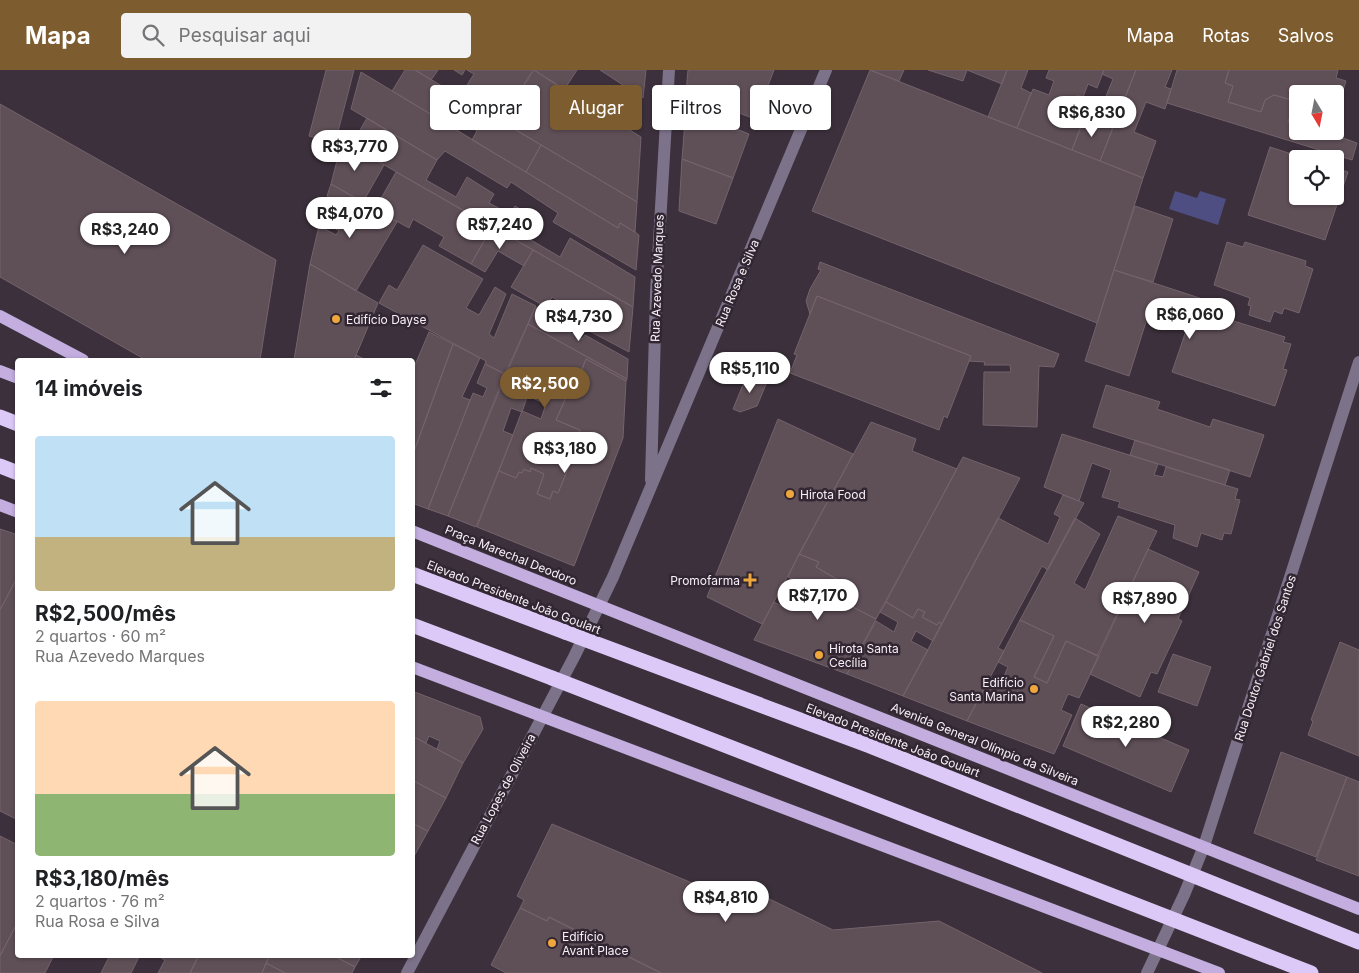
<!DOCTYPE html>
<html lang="pt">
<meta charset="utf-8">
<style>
body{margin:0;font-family:Inter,sans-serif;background:#f2f2f2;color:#202124;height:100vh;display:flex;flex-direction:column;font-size:19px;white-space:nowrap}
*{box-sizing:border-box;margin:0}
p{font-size:16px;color:#757577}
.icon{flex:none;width:28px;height:28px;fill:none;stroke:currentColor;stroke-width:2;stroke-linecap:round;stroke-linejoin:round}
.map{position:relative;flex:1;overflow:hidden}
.panel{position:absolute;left:15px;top:288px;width:400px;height:600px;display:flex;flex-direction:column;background:#fff;border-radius:5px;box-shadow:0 1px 4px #0004}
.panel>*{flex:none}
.top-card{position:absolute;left:430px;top:15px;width:475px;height:45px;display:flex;gap:10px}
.needle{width:32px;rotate:170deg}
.fabs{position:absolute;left:1289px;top:15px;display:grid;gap:10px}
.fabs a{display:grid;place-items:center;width:55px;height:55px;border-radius:5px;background:#fff;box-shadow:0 1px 4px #0004;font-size:25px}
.price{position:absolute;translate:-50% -42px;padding:0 11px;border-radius:18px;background:#fff;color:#222;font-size:16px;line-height:32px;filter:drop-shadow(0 1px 2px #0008)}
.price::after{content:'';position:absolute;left:50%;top:30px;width:15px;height:11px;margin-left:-8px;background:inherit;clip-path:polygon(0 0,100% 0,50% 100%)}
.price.current{background:#7d5d2f;color:#fff}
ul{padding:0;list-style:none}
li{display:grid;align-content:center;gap:10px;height:265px;padding:0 20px}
li span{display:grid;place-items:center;height:155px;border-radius:5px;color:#555}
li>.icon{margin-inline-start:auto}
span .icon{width:90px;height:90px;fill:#fffc;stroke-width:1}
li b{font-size:21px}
h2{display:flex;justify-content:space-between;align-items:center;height:60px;padding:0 20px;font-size:21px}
.chip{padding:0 18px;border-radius:5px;background:#fff;box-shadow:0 1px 4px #0004;font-size:18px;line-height:45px}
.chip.current{background:#7d5d2f;color:#fff}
header{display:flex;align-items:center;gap:30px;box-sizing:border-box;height:70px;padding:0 25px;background:#7d5d2f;color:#fff}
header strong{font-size:24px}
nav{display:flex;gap:28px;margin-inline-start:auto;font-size:18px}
.search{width:350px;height:45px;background:#f2f2f2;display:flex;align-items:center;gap:12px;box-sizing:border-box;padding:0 18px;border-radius:5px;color:#757577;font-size:19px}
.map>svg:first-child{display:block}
.water{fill:#4e4e83}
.building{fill:#5f4f57;stroke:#74636c}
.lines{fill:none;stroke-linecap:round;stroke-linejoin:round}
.minor{stroke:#7c728a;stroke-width:12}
.major{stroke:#c3aedf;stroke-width:12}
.highway{stroke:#dcc9f8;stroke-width:15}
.highway-bridge{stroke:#dcc9f8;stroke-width:15}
.poi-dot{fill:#efa73d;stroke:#312631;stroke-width:2}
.labels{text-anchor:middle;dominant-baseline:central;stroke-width:5;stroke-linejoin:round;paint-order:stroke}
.street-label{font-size:12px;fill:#f8f0f8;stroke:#312631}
.poi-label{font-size:12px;fill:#f8f0f8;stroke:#312631;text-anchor:start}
</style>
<header>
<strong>Mapa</strong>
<div class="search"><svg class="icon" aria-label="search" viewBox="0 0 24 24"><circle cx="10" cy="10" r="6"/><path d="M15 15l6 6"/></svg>Pesquisar aqui</div>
<nav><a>Mapa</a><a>Rotas</a><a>Salvos</a></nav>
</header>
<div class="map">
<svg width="1359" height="903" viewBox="0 0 1359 903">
<rect width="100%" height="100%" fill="#3b303b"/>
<path class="water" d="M1175,121L1197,128L1200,121L1226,129L1218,155L1169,139Z"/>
<path class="building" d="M326,0H354L335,73L309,66Z
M405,0H415L541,75L526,102L472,70L477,61L472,57L462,58L456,48L449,44L444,52L392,21Z
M415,0H438L431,10Z
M454,0H465L462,5Z
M467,0H533L501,51L460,26L474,4Z
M534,0H577L564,20Z
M534,0L641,67L637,132L501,51Z
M600,0H646L643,28Z
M688,0H774L755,49L686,23Z
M870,0H904L899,11Z
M870,0L1143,108L1097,253L812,141Z
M928,0H1007L1002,14L967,0L963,11Z
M1007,0H1028L1021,18L1031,23L1017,58L988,47Z
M1049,0H1104L1097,18L1088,14L1083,27L1077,25L1073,35L1079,37L1075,46L1084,49L1072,80L1017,58L1033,19L1049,25L1054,11L1046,8Z
M1104,0H1136L1121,37L1104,31L1113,9L1102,4Z
M1136,0H1172L1165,17L1171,19L1165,39L1146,32L1134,62L1156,71L1143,108L1100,91Z
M1177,0H1229L1225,13L1233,16L1228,32L1261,42L1265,30L1274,25L1295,31L1288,52L1298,55V61H1323L1357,73L1352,90L1167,33Z
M1229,0H1338L1336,8L1346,11L1335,45V24H1298V55L1288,52L1295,31L1274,25L1265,30L1261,42L1228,32L1233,16L1225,13Z
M361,2L618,158L620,153L635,162L639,165L636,200L553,152L558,143L511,112L507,118L445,81L437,90L351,39Z
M0,34L276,190L260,290H146L0,207Z
M686,39L749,64L733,108L682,89Z
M1085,46L1113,57L1100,91L1072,80Z
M367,48L437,90L426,110L456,127L467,107L494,124L489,133L510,144L515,136L542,151L531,170L560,187L570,168L635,207L633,237L351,76Z
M342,71L384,95L363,132L331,114Z
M541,75L637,132L635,162L620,153L618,158L526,102Z
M1270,77L1307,89H1298V126H1335V98L1348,102L1325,170L1248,145Z
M682,89L733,108L716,154L679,141Z
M396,102L492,157L471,194L439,176L444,167L413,149L409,158L375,139Z
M331,114L397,152L356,221L310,194L319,156L336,165L339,161L321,149L325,132L348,144L350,140L327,126Z
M1135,136L1173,149L1153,212L1114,200Z
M492,157L533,180L524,196L498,181L485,202L471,194Z
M1227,172L1243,177L1245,172L1306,191L1305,196L1313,199L1299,243L1284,238L1282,244L1274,241L1270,252L1249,245L1251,236L1248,235L1250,228L1214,215Z
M423,175L483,209L466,238L479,245L495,217L506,224L489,264L494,268L512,224L536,236L505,304L485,294L486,291L379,233L389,215L397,220Z
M533,180L633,237L629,282L576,254L582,244L552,227L546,237L511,217Z
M820,192L1059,284L1054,297L1039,296L1037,357L983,355L984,302H1011L1010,295H984L985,292L969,291L971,286L817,226L810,244L806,231L810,219L821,200L818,199Z
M310,194L378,233L354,290H294Z
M1114,200L1227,237L1224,248L1285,267L1283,272L1291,274L1283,299L1287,300L1275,336L1172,302L1189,252L1150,239L1129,306L1085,291Z
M817,226L971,286L947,348L944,346L939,360L790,303L797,285L794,284Z
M535,237L572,257L569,262L582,269L585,265L628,289L627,309L528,254Z
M528,254L627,309L626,311L586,289L572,325L568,323L556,350L580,360L573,375L577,377L558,423L553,421L550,429L537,424L544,404L531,398L530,402L524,399L522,403L519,402L516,408L499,401L522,341L541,349L546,334L528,326L530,319L505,307Z
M429,262L453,274L412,387V302Z
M453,274L480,288L462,327L470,330L428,439L412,433V387Z
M356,285L366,290H354Z
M586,289L626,311L623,368L574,496L477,457L499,401L516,408L519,402L522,403L524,399L530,402L531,398L544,404L537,424L550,429L553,421L558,423L577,377L573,375L580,360L556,350L568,323L572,325Z
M485,294L505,304L448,446L428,439L473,323L483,327L487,318L477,313Z
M747,305L767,312L757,336L740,342L733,339Z
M505,307L530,319L522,342L511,338L503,361L513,365L476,457L448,446Z
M1106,315L1160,332L1157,339L1210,357L1213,349L1264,365L1250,407L1093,357Z
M778,349L853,384L762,554L707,527Z
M871,352L916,369L912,381L957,399L876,549L843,532L847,522L845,514L816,497L819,492L799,484Z
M1062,364L1158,394L1154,405L1163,407L1166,397L1238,419L1235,429L1240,430L1231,464L1224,463L1222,470L1201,463L1197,477L1173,468L1175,455L1118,437L1120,432L1102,427L1111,400L1092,393L1079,431L1044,417Z
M1135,370L1230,400L1225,415L1130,385Z
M963,387L1020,408L942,554L939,552L937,555L922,547L925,542L918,539L913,548L886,532Z
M1063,425L1084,433L1048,500L1042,496L998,578L1004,581L967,651L903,626L998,448L1048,474L1060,447L1054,444Z
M1118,446L1157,461L1097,586L1066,571L1047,613L1034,607L1054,566L1020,550L1075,448L1100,464L1074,513L1085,520Z
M0,459L18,465V506L0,540Z
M1148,479L1199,502L1178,549L1182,551L1157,604L1151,602L1140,627L1090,604Z
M799,484L819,492L816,497L845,514L847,522L843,532L876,549L847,604L754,570L774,532L792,541L805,515L788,507Z
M18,506V750L0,741V540Z
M886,532L913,548L918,539L925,542L922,547L937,555L939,552L942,554L933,571L916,561L911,571L928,580L903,626L847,604L876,551L894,562L898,552L880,542Z
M1020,550L1054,566L1034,607L1047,613L1066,571L1099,586L1079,628L1068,624L1061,640L1072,645L1054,684L967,651L990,607L1001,613L1008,597L998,592Z
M1340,572L1359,580V686L1308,665L1313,651L1311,650Z
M1173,584L1211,597L1197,636L1158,622Z
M412,621L480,647L483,659L463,693L437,679L440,671L429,666L426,673L412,666Z
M1081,634L1189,680L1171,722L1063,676Z
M412,666L463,693L446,728L412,710Z
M1281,682L1347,707L1316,787L1254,763Z
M1347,707L1359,712V806L1316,790Z
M412,710L446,728L428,761L412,753Z
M412,753L428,761L412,790Z
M552,754L711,821L749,819L833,860L939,851L1042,903H661L549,847L547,851L520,838L524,830L517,826Z
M0,766L18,775V851L0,886Z
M520,838L547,851L549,847L661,903H506L491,895Z
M18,851V885H54L45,903H0V886Z
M110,885H140L131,903H101Z
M156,885H195L198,887L190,903H158L165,890Z
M199,885H270L262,903H190Z
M270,885H332L355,897L352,903H285L266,893Z
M332,885H362L355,897Z
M266,893L285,903H262Z"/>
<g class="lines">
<path class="minor" d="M651,410L656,223L669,0
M407,903L574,587L613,507L826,0
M1147,903L1184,825L1204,776L1359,292"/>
<path class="major" d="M0,246L83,290
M0,301L18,308
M0,435L18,442
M412,461L1359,839
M412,597L1219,903"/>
<path class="highway" d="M0,347L18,354
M0,396L18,403
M412,504L565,562
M412,555L552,608"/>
<path class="highway-bridge" d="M565,562L870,676L1359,872
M552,608L1311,903"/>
</g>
<g class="poi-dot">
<circle cx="336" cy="249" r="5"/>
<circle cx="790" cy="424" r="5"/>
<path d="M747.5 502.5h5v5h5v5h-5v5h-5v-5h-5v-5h5z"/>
<circle cx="819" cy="585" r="5"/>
<circle cx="1034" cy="619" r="5"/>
<circle cx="552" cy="873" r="5"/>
</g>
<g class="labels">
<g class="street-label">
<text transform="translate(657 208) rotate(-88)">Rua Azevedo Marques</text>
<text transform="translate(737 213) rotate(-67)">Rua Rosa e Silva</text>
<text transform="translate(511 485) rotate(22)">Praça Marechal Deodoro</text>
<text transform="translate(514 527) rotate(21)">Elevado Presidente João Goulart</text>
<text transform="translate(1265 588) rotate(-72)">Rua Doutor Gabriel dos Santos</text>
<text transform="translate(893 670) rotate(21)">Elevado Presidente João Goulart</text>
<text transform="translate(985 674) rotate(22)">Avenida General Olímpio da Silveira</text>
<text transform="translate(503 719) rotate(-62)">Rua Lopes de Oliveira</text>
</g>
<g class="poi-label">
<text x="346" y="249">Edifício Dayse</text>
<text x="800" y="424">Hirota Food</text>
<text x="740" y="510" text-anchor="end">Promofarma</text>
<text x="829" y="578">Hirota Santa<tspan x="829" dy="14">Cecília</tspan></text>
<text x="1024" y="612" text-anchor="end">Edifício<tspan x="1024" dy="14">Santa Marina</tspan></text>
<text x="562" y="866">Edifício<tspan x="562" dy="14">Avant Place</tspan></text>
</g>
</g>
</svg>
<div class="fabs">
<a><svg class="needle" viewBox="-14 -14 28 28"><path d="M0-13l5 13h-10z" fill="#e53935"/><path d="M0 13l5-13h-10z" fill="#757577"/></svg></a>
<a><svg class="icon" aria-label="locate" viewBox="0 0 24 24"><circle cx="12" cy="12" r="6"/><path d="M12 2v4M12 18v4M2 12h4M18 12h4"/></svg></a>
</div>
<b class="price" style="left:1092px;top:68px">R$6,830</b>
<b class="price" style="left:355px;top:102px">R$3,770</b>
<b class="price" style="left:350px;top:169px">R$4,070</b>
<b class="price" style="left:500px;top:180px">R$7,240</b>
<b class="price" style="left:125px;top:185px">R$3,240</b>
<b class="price" style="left:1190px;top:270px">R$6,060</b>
<b class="price" style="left:579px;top:272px">R$4,730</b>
<b class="price" style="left:750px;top:324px">R$5,110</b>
<b class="price current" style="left:545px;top:339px">R$2,500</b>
<b class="price" style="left:565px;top:404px">R$3,180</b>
<b class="price" style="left:818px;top:551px">R$7,170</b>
<b class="price" style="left:1145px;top:554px">R$7,890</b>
<b class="price" style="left:1126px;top:678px">R$2,280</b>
<b class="price" style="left:726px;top:853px">R$4,810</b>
<div class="top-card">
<a class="chip">Comprar</a>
<a class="chip current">Alugar</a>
<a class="chip">Filtros</a>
<a class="chip">Novo</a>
</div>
<section class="panel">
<h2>14 imóveis<svg class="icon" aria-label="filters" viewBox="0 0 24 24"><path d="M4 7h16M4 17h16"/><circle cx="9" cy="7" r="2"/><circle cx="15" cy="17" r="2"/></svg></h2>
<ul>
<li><span style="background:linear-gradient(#bfe0f5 65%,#c2b280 0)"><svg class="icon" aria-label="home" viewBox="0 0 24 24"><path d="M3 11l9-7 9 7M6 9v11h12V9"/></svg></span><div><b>R$2,500/mês</b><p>2 quartos · 60 m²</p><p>Rua Azevedo Marques</p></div></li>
<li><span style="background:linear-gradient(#ffd9b3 60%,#8fb573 0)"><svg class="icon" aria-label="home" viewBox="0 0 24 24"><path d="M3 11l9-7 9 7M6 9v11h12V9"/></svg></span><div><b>R$3,180/mês</b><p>2 quartos · 76 m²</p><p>Rua Rosa e Silva</p></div></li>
</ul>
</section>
</div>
